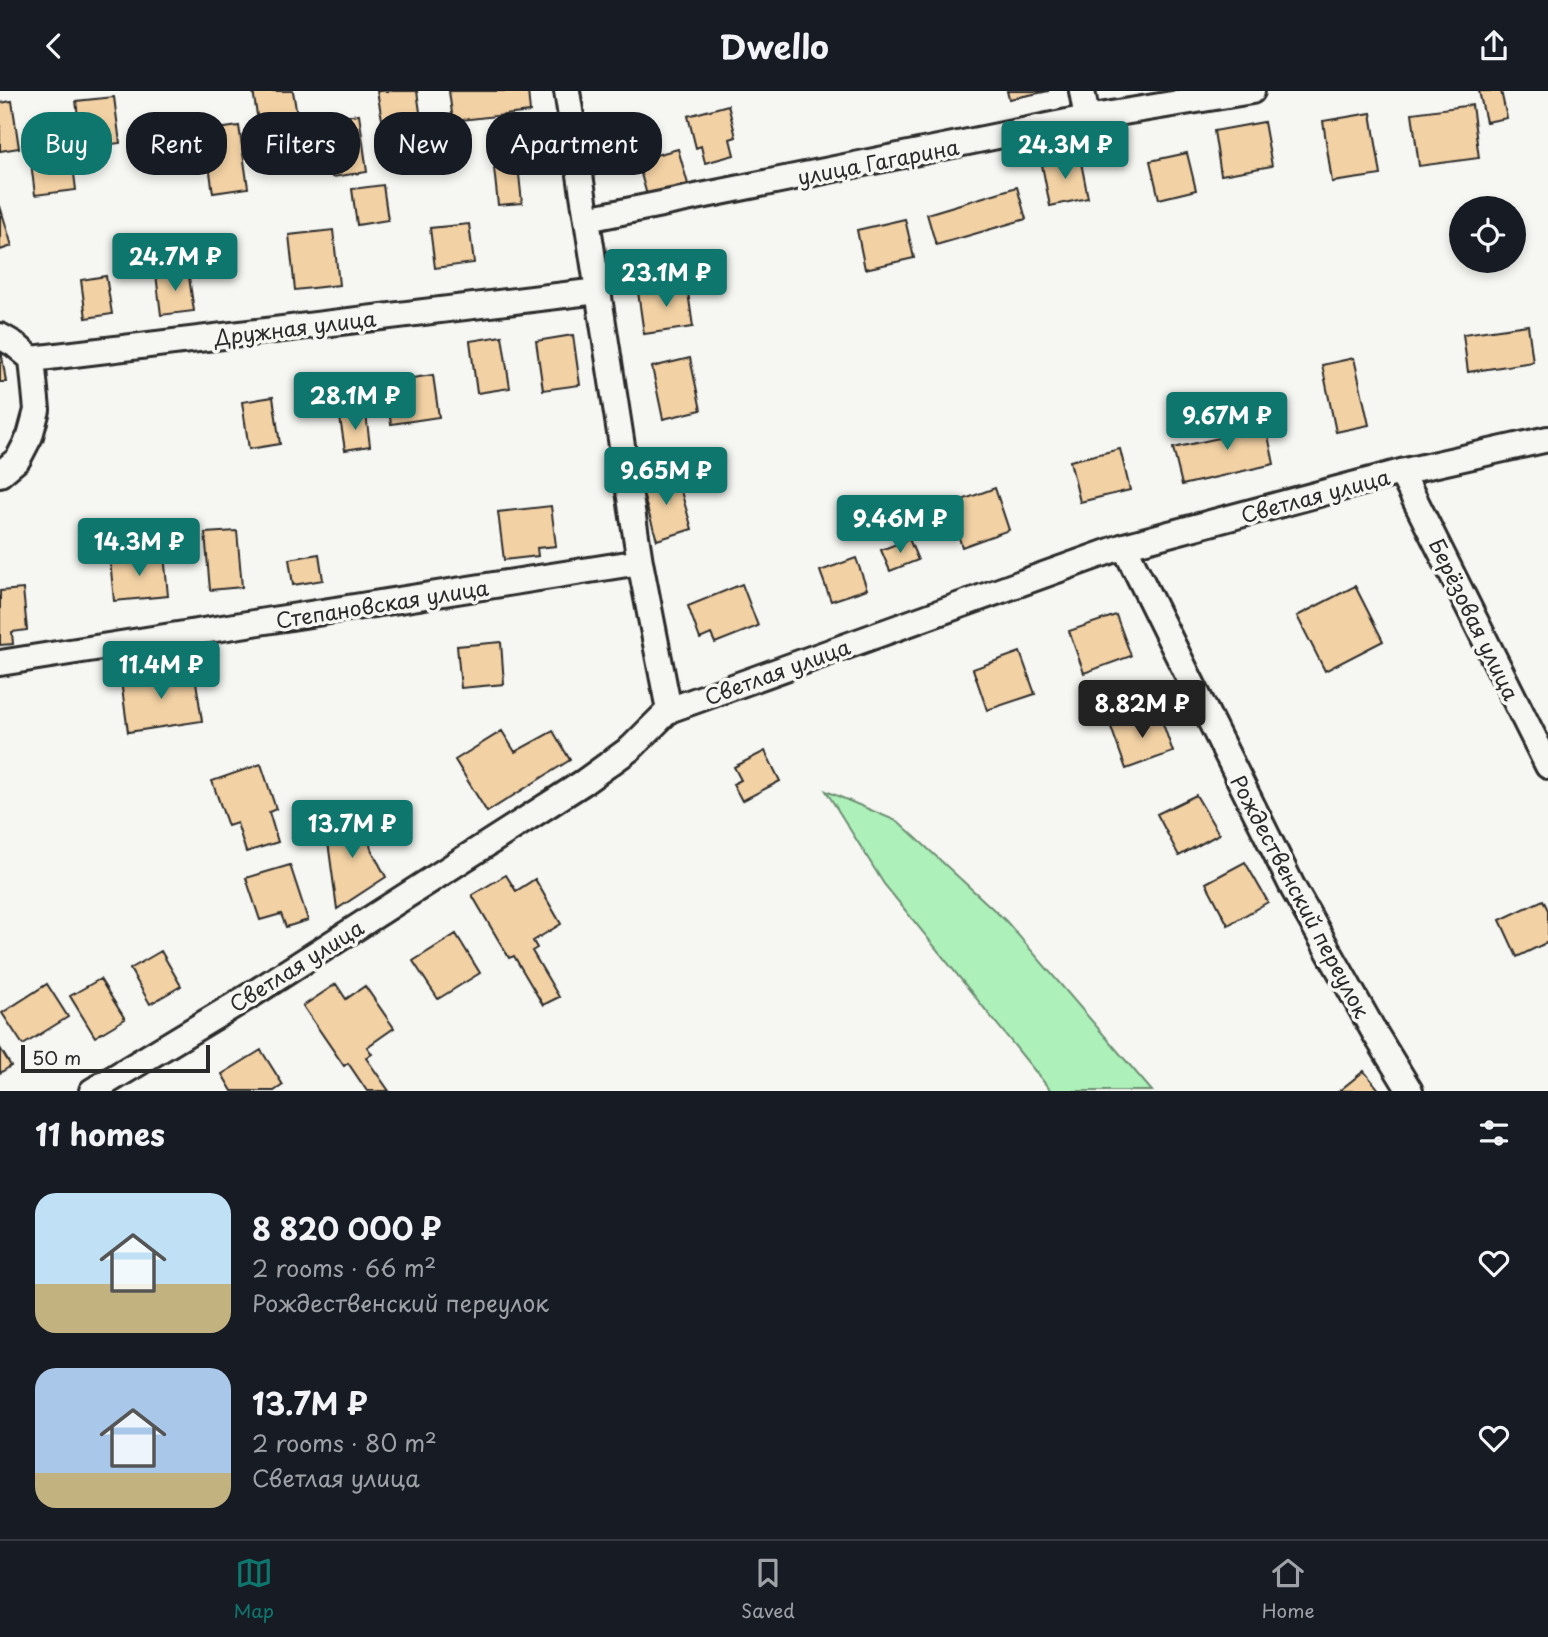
<!DOCTYPE html>
<meta charset="utf-8">
<style>
body{margin:0;font-family:"Playpen Sans",sans-serif;background:#242831;color:#f1f3f6;height:100vh;display:flex;flex-direction:column;font-size:26px;white-space:nowrap}
*{box-sizing:border-box;margin:0}
p{font-size:23px;color:#9ea1a6}
.icon{flex:none;width:38px;height:38px;fill:none;stroke:currentColor;stroke-width:2;stroke-linecap:round;stroke-linejoin:round}
.map{position:relative;height:1000px;overflow:hidden}
.panel{display:flex;flex-direction:column;background:#171b24;flex:1}
.panel>*{flex:none}
.guide{position:absolute;left:21px;top:21px;width:700px;height:63px;display:flex;gap:14px}
.fabs{position:absolute;left:1449px;top:105px;display:grid;gap:14px}
.fabs a{display:grid;place-items:center;width:77px;height:77px;border-radius:50%;background:#171b24;box-shadow:0 4px 10px #0003;font-size:35px}
.scale{position:absolute;left:21px;bottom:18px;width:189px;box-sizing:border-box;padding-left:7px;border:4px solid #2b2b2b;border-top:0;font-size:19px;line-height:24px;white-space:nowrap;color:#2b2b2b;-webkit-text-stroke:5px #f6f6f2;paint-order:stroke}
.price{position:absolute;translate:-50% -60px;padding:0 16px;border-radius:7px;background:#0f766e;color:#fff;font-size:23px;line-height:46px;filter:drop-shadow(0 2px 4px #0008)}
.price::after{content:'';position:absolute;left:50%;top:42px;width:21px;height:16px;margin-left:-10px;background:inherit;clip-path:polygon(0 0,100% 0,50% 100%)}
.price.selected{background:#222;color:#fff}
ul{padding:0;list-style:none}
li{display:flex;align-items:center;gap:21px;height:175px;padding:0 35px}
li span{display:grid;place-items:center;flex:none;width:196px;height:140px;border-radius:21px;color:#555}
li>.icon{margin-inline-start:auto}
span .icon{width:84px;height:84px;fill:#fffc;stroke-width:1}
li b{font-size:30px}
h2{display:flex;justify-content:space-between;align-items:center;height:84px;padding:0 35px;font-size:30px}
.tag{padding:0 24px;border-radius:28px;background:#171b24;box-shadow:0 4px 10px #0003;font-size:24px;line-height:63px}
.tag.selected{background:#0f766e;color:#fff}
header{display:flex;justify-content:space-between;align-items:center;height:91px;padding:0 35px;background:#171b24;font-size:32px;font-weight:700}
.menu{display:flex;justify-content:space-around;align-items:center;height:98px;border-top:2px solid #363941;background:#171b24;font-size:19px;color:#9ea1a6}
.menu a{display:grid;justify-items:center;gap:4px}
.menu .selected{color:#0f766e}
.map>svg:first-child{display:block}
.green{fill:#adf0ba;stroke:#6c8e72;stroke-width:2}
.building{fill:#f2d1a4;stroke:#2b2b2b;stroke-width:2}
.lines{fill:none;stroke-linecap:round;stroke-linejoin:round}
.street-casing{stroke:#2b2b2b;stroke-width:30}
.street{stroke:#f6f6f2;stroke-width:24}
.labels{text-anchor:middle;dominant-baseline:central;stroke-width:7;stroke-linejoin:round;paint-order:stroke}
.street-label{font-size:21px;fill:#2b2b2b;stroke:#f6f6f2}
</style>
<header><svg class="icon" aria-label="back" viewBox="0 0 24 24"><path d="M15 5l-7 7 7 7"/></svg>Dwello<svg class="icon" aria-label="share" viewBox="0 0 24 24"><path d="M12 15V3M7 8l5-5 5 5M5 13v7h14v-7"/></svg></header>
<div class="map">
<svg width="1548" height="1000" viewBox="0 0 1548 1000">
<rect width="100%" height="100%" fill="#f6f6f2"/>
<filter id="ink" filterUnits="userSpaceOnUse"><feTurbulence type="fractalNoise" baseFrequency=".0143" numOctaves="2"/><feDisplacementMap in="SourceGraphic" scale="14" xChannelSelector="R" yChannelSelector="G"/><feConvolveMatrix kernelMatrix="1 2 1 2 8 2 1 2 1" color-interpolation-filters="sRGB"/></filter>
<g filter="url(#ink)">
<path class="green" d="M826,700L899,731L1006,830L1152,1000H1051L884,793Z"/>
<path class="building" d="M253,0H293L299,36L260,42Z
M377,0H417L421,28L383,34Z
M449,0H528L530,21L453,30Z
M1007,0H1049L1009,8Z
M1479,0H1501L1507,27L1486,31Z
M114,6L120,52L82,57L76,10Z
M12,10L19,57L0,60V12Z
M728,14L736,46L730,48L734,64L705,72L701,55L696,57L688,25Z
M1472,14L1479,67L1419,75L1412,22Z
M1371,22L1381,84L1332,91L1323,30Z
M359,23L367,81L332,86L324,28Z
M1264,31L1272,75L1221,84L1214,40Z
M68,34L76,99L35,104L27,39Z
M239,35L248,97L213,102L204,40Z
M678,58L688,93L647,104L637,69Z
M1187,62L1196,99L1159,108L1150,70Z
M1080,66L1088,107L1050,115L1042,74Z
M518,74L522,112L498,114L494,77Z
M383,94L388,129L357,134L352,98Z
M1017,96L1026,128L936,154L927,123Z
M0,115L12,155L0,159Z
M905,128L914,167L865,178L857,139Z
M469,133L474,172L435,177L430,137Z
M333,139L339,194L295,199L289,144Z
M188,179L194,220L161,224L156,183Z
M106,185L112,223L86,227L81,189Z
M687,194L693,236L644,243L638,201Z
M1528,234L1533,271L1468,281L1463,243Z
M573,244L580,294L543,299L536,250Z
M502,245L510,297L477,302L470,250Z
M0,252L6,291H0Z
M690,267L701,319L663,328L652,276Z
M1354,267L1369,334L1336,341L1322,274Z
M433,284L439,326L391,333L385,291Z
M273,306L280,353L249,358L242,311Z
M1262,316L1274,373L1182,394L1173,357L1242,342L1237,322Z
M366,323L370,355L345,359L340,327Z
M1120,358L1130,399L1080,411L1070,370Z
M676,383L692,438L657,449L640,394Z
M995,397L1009,439L962,456L948,414Z
M551,415L556,455L537,457L538,465L504,469L498,421Z
M237,440L242,496L210,499L205,442Z
M909,448L918,469L890,480L881,459Z
M164,463L168,505L114,510L110,469Z
M319,463L323,489L293,494L289,468Z
M856,467L867,498L831,510L820,480Z
M742,493L758,535L715,552L711,543L700,548L688,515Z
M1355,495L1383,550L1325,580L1297,525Z
M23,498L27,539L12,541L13,553L0,554V500Z
M1116,524L1131,565L1084,582L1069,540Z
M501,551L504,593L461,597L457,555Z
M1020,561L1035,603L987,619L973,578Z
M194,578L202,630L128,641L121,590Z
M1158,619L1173,661L1126,678L1111,636Z
M502,640L515,661L553,640L570,669L487,721L455,669Z
M765,660L780,690L742,710L733,693L741,689L734,676Z
M261,673L276,718L269,721L278,751L246,761L237,732L228,735L212,690Z
M1196,704L1219,743L1179,765L1157,723Z
M346,727L366,734L371,758L386,786L337,818L326,736Z
M1245,771L1268,811L1228,834L1206,792Z
M290,774L308,829L286,836L281,823L260,829L246,787Z
M506,784L516,800L535,788L561,833L533,850L537,857L532,860L559,906L543,914L514,865L509,867L472,804Z
M1543,809L1548,819V851L1517,866L1500,829Z
M456,843L480,882L438,908L413,870Z
M161,860L181,895L150,913L130,878Z
M100,888L125,928L95,946L70,905Z
M47,893L68,926L23,954L2,922Z
M336,893L346,908L365,895L394,937L367,956L372,963L366,967L389,1000H367L348,972L344,975L303,915Z
M0,957L11,975L0,982Z
M261,959L283,994L274,1000H232L222,983Z
M1364,980L1380,1000H1339Z"/>
<g class="lines">
<g class="street-casing">
<path id="street" d="M567,0L640,471L669,619
M1082,0L1087,27
M587,128L1087,27L1252,0
M0,245L14,253L32,268L598,200
M1401,381L1548,675
M0,383L18,368L30,345L37,319L32,268
M1124,455L1293,797L1376,944L1410,1000
M0,572L640,471
M92,1000L251,904L584,691L631,657L669,619L1124,455L1401,381L1548,348"/>
</g>
<use href="#street" class="street"/>
</g>
</g>
<g class="labels">
<g class="street-label">
<text transform="translate(878 70) rotate(-11)">улица Гагарина</text>
<text transform="translate(295 236) rotate(-7)">Дружная улица</text>
<text transform="translate(1315 404) rotate(-15)">Светлая улица</text>
<text transform="translate(382 512) rotate(-9)">Степановская улица</text>
<text transform="translate(1475 528) rotate(64)">Берёзовая улица</text>
<text transform="translate(777 580) rotate(-20)">Светлая улица</text>
<text transform="translate(1301 805) rotate(62)">Рождественский переулок</text>
<text transform="translate(296 874) rotate(-32)">Светлая улица</text>
</g>
</g>
</svg>
<div class="fabs">
<a><svg class="icon" aria-label="locate" viewBox="0 0 24 24"><circle cx="12" cy="12" r="6"/><path d="M12 2v4M12 18v4M2 12h4M18 12h4"/></svg></a>
</div>
<div class="scale">50 m</div>
<b class="price" style="left:1065px;top:90px">24.3M ₽</b>
<b class="price" style="left:175px;top:202px">24.7M ₽</b>
<b class="price" style="left:666px;top:218px">23.1M ₽</b>
<b class="price" style="left:355px;top:341px">28.1M ₽</b>
<b class="price" style="left:1227px;top:361px">9.67M ₽</b>
<b class="price" style="left:666px;top:416px">9.65M ₽</b>
<b class="price" style="left:900px;top:464px">9.46M ₽</b>
<b class="price" style="left:139px;top:487px">14.3M ₽</b>
<b class="price" style="left:161px;top:610px">11.4M ₽</b>
<b class="price selected" style="left:1142px;top:649px">8.82M ₽</b>
<b class="price" style="left:352px;top:769px">13.7M ₽</b>
<div class="guide">
<a class="tag selected">Buy</a>
<a class="tag">Rent</a>
<a class="tag">Filters</a>
<a class="tag">New</a>
<a class="tag">Apartment</a>
</div>
</div>
<section class="panel">
<h2>11 homes<svg class="icon" aria-label="filters" viewBox="0 0 24 24"><path d="M4 7h16M4 17h16"/><circle cx="9" cy="7" r="2"/><circle cx="15" cy="17" r="2"/></svg></h2>
<ul>
<li><span style="background:linear-gradient(#bfe0f5 65%,#c2b280 0)"><svg class="icon" aria-label="home" viewBox="0 0 24 24"><path d="M3 11l9-7 9 7M6 9v11h12V9"/></svg></span><div><b>8 820 000 ₽</b><p>2 rooms · 66 m²</p><p>Рождественский переулок</p></div><svg class="icon" aria-label="heart" viewBox="0 0 24 24"><path d="M12 20l-8-8c-3-5 5-10 8-4 3-6 11-1 8 4z"/></svg></li>
<li><span style="background:linear-gradient(#a9c7e8 75%,#c2b280 0)"><svg class="icon" aria-label="home" viewBox="0 0 24 24"><path d="M3 11l9-7 9 7M6 9v11h12V9"/></svg></span><div><b>13.7M ₽</b><p>2 rooms · 80 m²</p><p>Светлая улица</p></div><svg class="icon" aria-label="heart" viewBox="0 0 24 24"><path d="M12 20l-8-8c-3-5 5-10 8-4 3-6 11-1 8 4z"/></svg></li>
</ul>
</section>
<nav class="menu">
<a class="selected"><svg class="icon" aria-label="map" viewBox="0 0 24 24"><path d="M3 6l6-2 6 2 6-2v14l-6 2-6-2-6 2zM9 4v14M15 6v14"/></svg>Map</a>
<a><svg class="icon" aria-label="saved" viewBox="0 0 24 24"><path d="M7 4h10v16l-5-4-5 4z"/></svg>Saved</a>
<a><svg class="icon" aria-label="home" viewBox="0 0 24 24"><path d="M3 11l9-7 9 7M6 9v11h12V9"/></svg>Home</a>
</nav>
